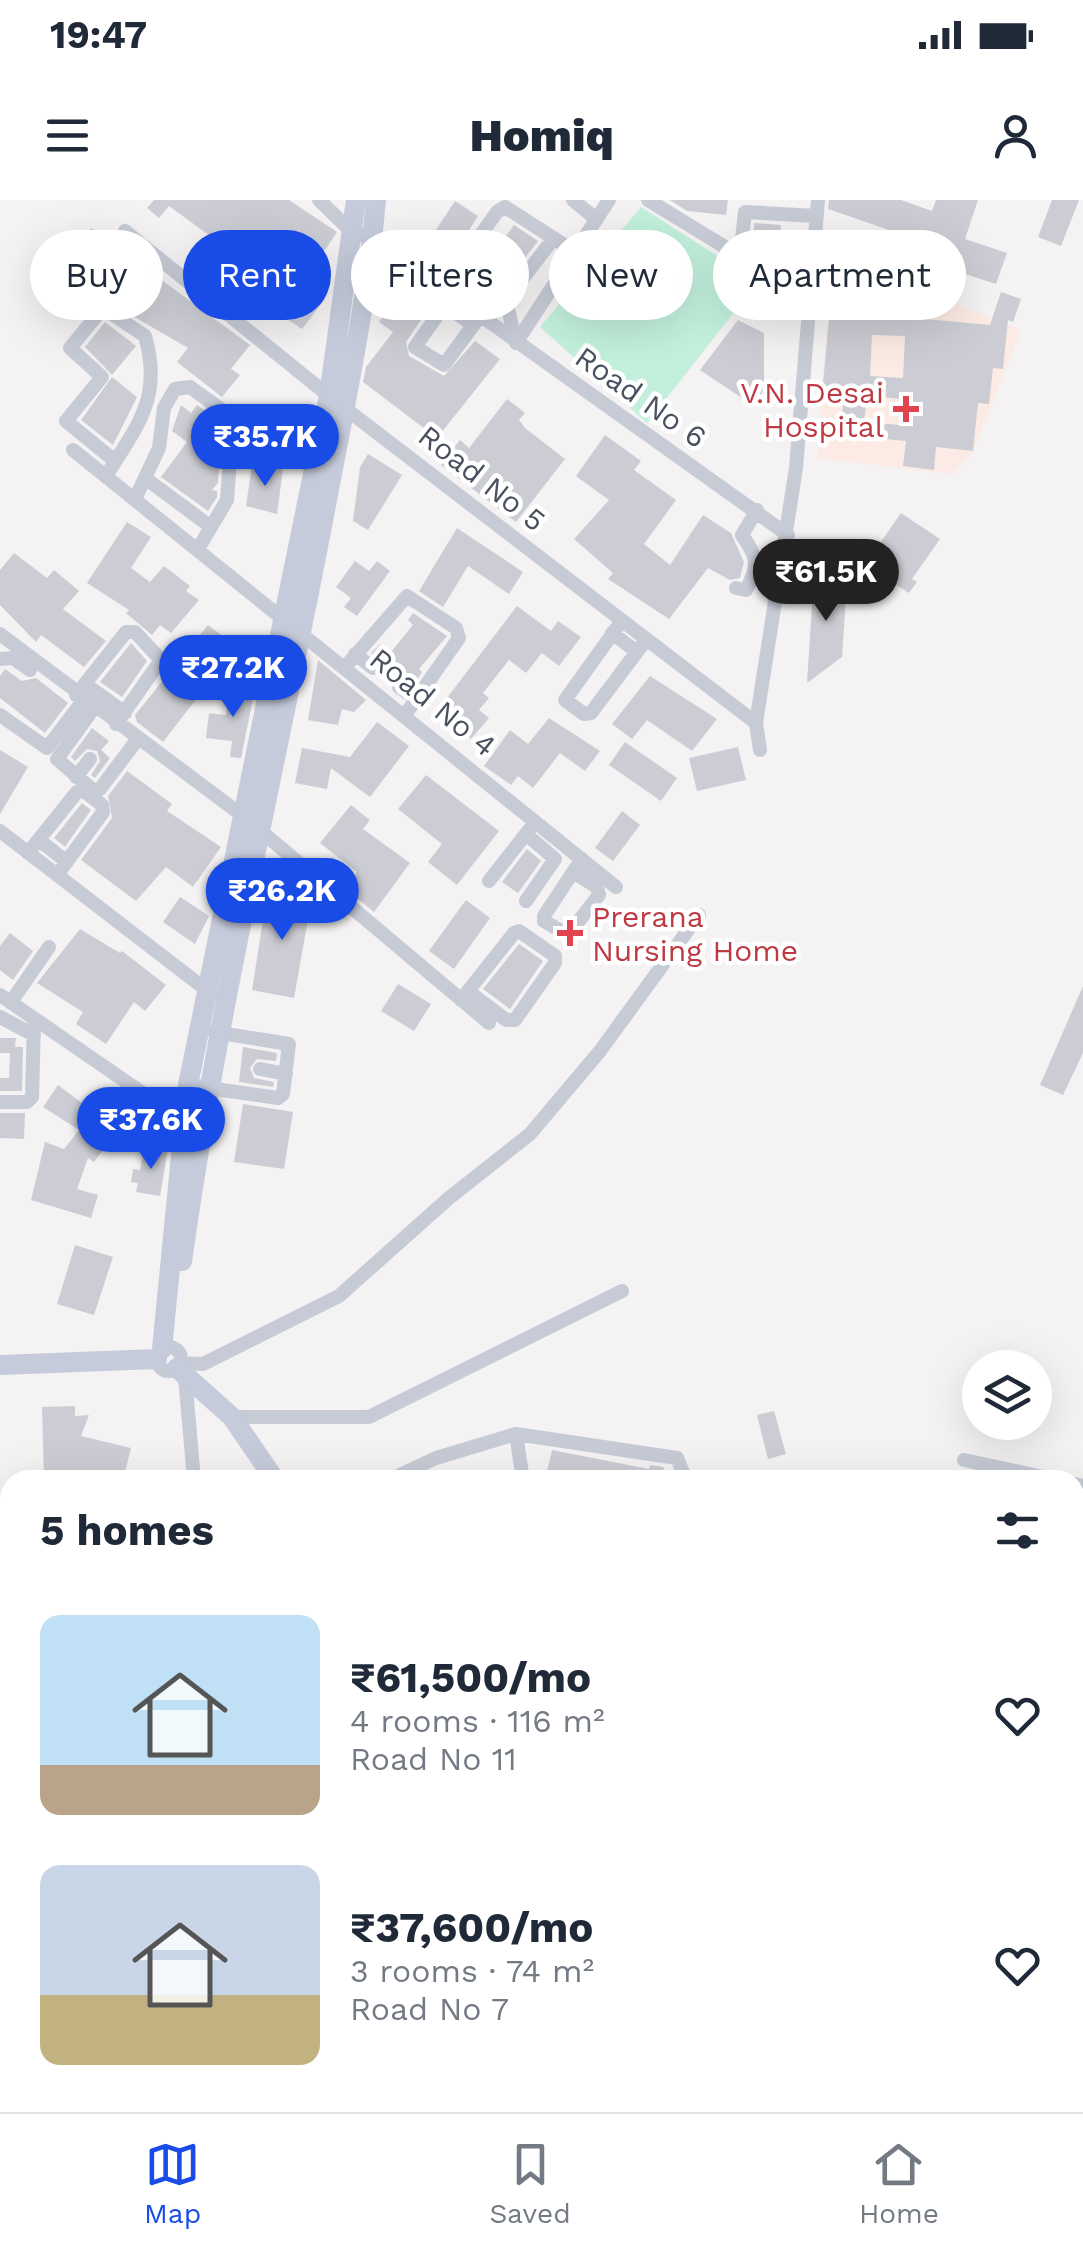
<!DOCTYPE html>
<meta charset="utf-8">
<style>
body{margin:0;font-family:"Work Sans",sans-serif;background:#f6f6f7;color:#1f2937;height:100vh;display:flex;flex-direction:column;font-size:38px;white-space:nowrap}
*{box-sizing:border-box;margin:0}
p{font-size:32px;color:#747a83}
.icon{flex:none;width:55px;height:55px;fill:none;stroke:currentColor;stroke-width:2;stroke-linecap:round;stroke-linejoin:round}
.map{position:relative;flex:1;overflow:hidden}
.details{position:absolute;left:0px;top:1270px;width:1085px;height:642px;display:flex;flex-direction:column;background:#fff;border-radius:30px 30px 0 0;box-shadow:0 10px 40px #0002}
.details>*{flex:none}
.guide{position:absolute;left:30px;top:30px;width:1025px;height:90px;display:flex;gap:20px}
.controls{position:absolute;left:962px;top:1150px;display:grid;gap:20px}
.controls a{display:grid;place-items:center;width:90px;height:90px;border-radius:50%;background:#fff;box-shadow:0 10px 40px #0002;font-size:50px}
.price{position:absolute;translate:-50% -85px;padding:0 22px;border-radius:35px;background:#194be7;color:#fff;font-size:32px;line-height:65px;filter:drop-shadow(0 2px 5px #0008)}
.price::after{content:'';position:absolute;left:50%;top:60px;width:30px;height:22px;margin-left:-15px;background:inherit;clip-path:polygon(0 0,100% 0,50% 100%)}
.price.active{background:#222;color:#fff}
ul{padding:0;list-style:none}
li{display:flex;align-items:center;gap:30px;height:250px;padding:0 40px}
li span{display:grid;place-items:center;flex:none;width:280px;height:200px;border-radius:20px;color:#555}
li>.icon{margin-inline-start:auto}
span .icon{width:120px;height:120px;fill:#fffc;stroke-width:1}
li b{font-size:42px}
h2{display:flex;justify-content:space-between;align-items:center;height:120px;padding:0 40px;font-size:42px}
.pill{padding:0 35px;border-radius:45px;background:#fff;box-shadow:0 10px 40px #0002;font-size:35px;line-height:90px}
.pill.active{background:#194be7;color:#fff}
.status{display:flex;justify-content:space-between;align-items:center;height:70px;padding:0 50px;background:#fff;direction:ltr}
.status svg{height:28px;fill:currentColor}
header{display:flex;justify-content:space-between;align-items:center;height:130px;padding:0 40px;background:#fff;font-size:45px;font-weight:800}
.tabs{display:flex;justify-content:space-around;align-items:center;height:140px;border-top:2px solid #e0e1e3;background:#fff;font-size:28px;color:#747a83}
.tabs a{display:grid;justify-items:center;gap:5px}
.tabs .active{color:#194be7}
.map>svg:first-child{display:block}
.medical{fill:#fcebe4}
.green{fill:#c2f0dd}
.building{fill:#cccdd4;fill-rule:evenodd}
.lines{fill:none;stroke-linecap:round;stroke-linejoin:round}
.street{stroke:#c6cbd6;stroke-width:14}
.secondary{stroke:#c5cbda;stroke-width:20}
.health-dot{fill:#e0444e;stroke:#fff;stroke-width:4}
.labels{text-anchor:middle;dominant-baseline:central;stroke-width:9;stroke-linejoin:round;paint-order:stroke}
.health-label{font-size:30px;fill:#be3a42;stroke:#fff;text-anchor:end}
.street-label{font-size:30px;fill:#495160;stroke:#fff}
</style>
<div class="status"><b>19:47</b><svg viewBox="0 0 49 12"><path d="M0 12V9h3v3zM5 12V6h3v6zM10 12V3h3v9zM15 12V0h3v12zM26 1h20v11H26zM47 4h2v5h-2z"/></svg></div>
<header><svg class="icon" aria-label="menu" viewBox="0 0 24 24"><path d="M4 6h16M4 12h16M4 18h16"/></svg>Homiq<svg class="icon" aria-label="person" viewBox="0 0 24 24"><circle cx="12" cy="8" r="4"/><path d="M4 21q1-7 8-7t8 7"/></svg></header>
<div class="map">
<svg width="1083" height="1912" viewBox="0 0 1083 1912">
<rect width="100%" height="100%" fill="#f4f2f2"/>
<path class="medical" d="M830,86L928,92L1021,130L971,256L951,274L817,258Z"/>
<path class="green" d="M641,7L758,82L647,223L540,127Z"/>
<path class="building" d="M154,0H289L337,32L303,83L325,99L302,129L264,104L261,107L241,89V59L261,75L282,47L260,31L223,72L198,50L210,36L169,6L159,18L147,8Z
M670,0H728L726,15L687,11Z
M829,0H901L932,11L936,0H978L965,39L1007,53L996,84L919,59L924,42L828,9Z
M1052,0H1079L1061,46L1038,37Z
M455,1L478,16L456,51L432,36Z
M754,23L781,25L779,53L760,51V45L753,44Z
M514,25L538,41L503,86L471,66L485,48L493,54Z
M91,28L250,145L231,169L240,175L222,197L177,162L188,148L83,87L92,74L78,65L85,54L77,48Z
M396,78L432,104L406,142L409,156L444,176L475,141L500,159L437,238L363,182L366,167L393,132L379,122L385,113L376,107Z
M1001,92L1021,99L1013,122L1008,120L1003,169L993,168L989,204L978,203L973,251L936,247L934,270L903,266L906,241L840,235L844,196L822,194L831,97L927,107L925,119L990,125ZM872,135L905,136L903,178L870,176ZM867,196L902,199L900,225L864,222Z
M738,120L764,133V189L754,206L700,170Z
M105,122L136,146L112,175L85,147Z
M112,177L137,197L113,245L81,220Z
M507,199L525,213L519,220L525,228L565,259L516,322L441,265L460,240L469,248Z
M181,205L191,213L197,205L222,223L221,236L206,256L219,266L218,283L212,290L217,291V297L208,311L161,277L187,242L172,231Z
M605,235L641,261L634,270L676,300L644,344L670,365L703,315L731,333L744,362L740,378L730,380L708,368L669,419L608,379L613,373L574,339L609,300L576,276Z
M368,254L402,275L368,330L353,321L360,267Z
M252,265L283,269L277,314L246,306Z
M901,313L940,339L912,379L917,382L909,393L884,377L876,389L857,376Z
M127,322L151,337L131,368L150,382L164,366L190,386L186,391L199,400L171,433L160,425L152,435L126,413L129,410L87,383Z
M457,328L523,372L509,394L468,366L443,407L419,391Z
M14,353L47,378L54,370L79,391L63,409L106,441L84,467L41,435L36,442L0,405V370Z
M355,361L369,371L377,361L390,371L357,416L344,407L351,398L336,387Z
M814,374H827V381L847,382L842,457L807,483Z
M517,406L551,431L558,421L581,437L559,466L542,453L526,473L509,460L483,493L489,498L479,510L489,518L471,539L437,511Z
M413,413L447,436L419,469L422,472L414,484L383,470L371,453L380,444L391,452L413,425L408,420Z
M208,425L235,445L240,434L255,445L231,476L234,450L163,542L137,522L135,515Z
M131,443L147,461L122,497L100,482Z
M318,460L366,500L354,512L342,509L338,525L308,520Z
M5,469L22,481L36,478L68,503L45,533L0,498V476Z
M650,476L717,519L692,551L647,520L632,539L612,524Z
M230,486L255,489L241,558L230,557L232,541L206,538L209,513L226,515Z
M549,518L600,551L585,571L560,553L533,588L518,576L511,585L484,566L510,530L528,544Z
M377,522L409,546L370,597L331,568L327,589L295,583L302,548L350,557Z
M92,528L109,541L101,550L110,558L95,578L91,575L100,561L97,551L87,549L75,561L71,557Z
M625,542L677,578L661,601L609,565Z
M738,547L746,580L697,591L689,558Z
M0,550L28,567L0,614Z
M127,571L172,604L167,611L221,647L193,687L166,667L136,701L81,660L112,618L108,596Z
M426,575L499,631L457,685L428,662L442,644L398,609Z
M82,603L91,610L65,647L54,638Z
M351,605L370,620L363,629L410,663L374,712L345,688L357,672L320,643Z
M622,611L640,625L613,661L595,648Z
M527,649L541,661L518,693L502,682Z
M268,688L312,697L294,798L252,790Z
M180,697L209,716L195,744L163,722Z
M466,700L490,718L454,769L429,751Z
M80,729L120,753L122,751L166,785L145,811L134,802L106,844L76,824L83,812L37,783Z
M10,733L33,751L13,780L0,770V746Z
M519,744L543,761L510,809L483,789Z
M398,784L431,804L414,831L381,811Z
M1083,786V853L1063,895L1040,885Z
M0,838H16L15,847H23L22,891H0V878H9L10,853H0Z
M243,847L277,853L276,861L257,859L250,868L254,878L274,882L273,887L239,882Z
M58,885L118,930L94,962L88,958L77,989L98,995L91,1018L31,1000L45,942L64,949L79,930L43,907Z
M243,904L293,912L284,969L234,962Z
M0,913H25L24,939L0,938Z
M151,946L168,949L160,996L136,992L138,983L131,982L133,969L140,970L143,953L150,954Z
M75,1045L113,1057L94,1115L57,1104Z
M75,1206V1216L89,1215L81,1236L131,1248L123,1280H44L42,1207Z
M774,1211L786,1254L768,1259L757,1215Z
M552,1250L649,1269L650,1265L664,1267L663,1272L672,1274L674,1280H545Z"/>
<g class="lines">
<path class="street" d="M319,0L352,32L372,38L788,335
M573,0L596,19
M648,0L812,100
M125,31L329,196L756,523L796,268L818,0
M740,56L745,12L817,16
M456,69L506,100L554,38
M442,89L497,12L505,7L575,52
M451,96L415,147L444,165L480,116
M506,100L516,143
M445,105L473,125
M516,143L609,0
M73,250L616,687
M106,276C137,226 163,198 145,136L103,108L70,148L102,177L66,221L115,261
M145,278L211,327
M135,299L159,248L164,208L175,189L190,187L233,218L227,300L198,349
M736,388L746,390C760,364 757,357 742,335L757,310
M621,422L565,500L584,514L591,513L645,441
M612,433L637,452
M0,434L243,616L489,823
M355,454L373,468
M0,459L13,458L30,470
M346,466L407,396L456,428L459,438L405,515
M85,484L125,513
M399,487L416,499
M76,495L126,432H135L161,460L116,524
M94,508L57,559L94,591L100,589L137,540
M0,515L47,548L83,501
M756,523L760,550
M76,577L90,559
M0,631L213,795
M526,634L555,659L526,701
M39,640L67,662
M28,653L77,592L84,591L102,605L103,612L57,675
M573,672L597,687L599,695L568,735L544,721V716L573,672L582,659
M489,681L529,630
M0,795L189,925
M461,800L514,733L519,731L555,756V763L515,820H506L468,791
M11,802L49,747
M0,817L34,835
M260,869L286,874
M188,885L278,898L283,894L289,844L214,832
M0,902H27L32,897L34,819
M157 1159a12 12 0 1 1 24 0a12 12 0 1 1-24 0Z
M180,1163L203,1164L339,1096L449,998L530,934L600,851L699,715
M185,1177L194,1280
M232,1217H369L622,1091
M516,1234L523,1280
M964,1260L1057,1280
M389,1280L436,1258L516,1234L677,1258L686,1280
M1075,1284L1083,1286
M1075,1612L1083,1614
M67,1902V1912
M792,1902L795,1912
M892,1902L894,1912"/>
<path class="secondary" d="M182,1061C218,805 279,554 327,300C346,200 367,101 376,0
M162,1149L188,885L329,196L356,0
M0,1165L157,1159
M177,1168L232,1217L275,1280
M677,1902L678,1912"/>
</g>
<g class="health-dot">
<path d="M901 194h10v10h10v10h-10v10h-10v-10h-10v-10h10z"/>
<path d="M565 718h10v10h10v10h-10v10h-10v-10h-10v-10h10z"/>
</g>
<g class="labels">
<g class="health-label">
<text x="884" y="192">V.N. Desai<tspan x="884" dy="34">Hospital</tspan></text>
<text x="592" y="716" text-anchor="start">Prerana<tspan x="592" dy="34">Nursing Home</tspan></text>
</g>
<g class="street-label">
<text transform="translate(641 197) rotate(35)">Road No 6</text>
<text transform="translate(482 278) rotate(38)">Road No 5</text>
<text transform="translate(433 502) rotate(39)">Road No 4</text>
</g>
</g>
</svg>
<div class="controls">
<a><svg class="icon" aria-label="layers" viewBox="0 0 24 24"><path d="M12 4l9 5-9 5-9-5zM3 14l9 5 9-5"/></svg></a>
</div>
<b class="price" style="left:265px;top:289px">₹35.7K</b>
<b class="price active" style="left:826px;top:424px">₹61.5K</b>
<b class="price" style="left:233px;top:520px">₹27.2K</b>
<b class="price" style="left:282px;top:743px">₹26.2K</b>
<b class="price" style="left:151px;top:972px">₹37.6K</b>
<div class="guide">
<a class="pill">Buy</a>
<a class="pill active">Rent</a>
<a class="pill">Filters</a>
<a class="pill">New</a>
<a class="pill">Apartment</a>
</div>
<section class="details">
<h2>5 homes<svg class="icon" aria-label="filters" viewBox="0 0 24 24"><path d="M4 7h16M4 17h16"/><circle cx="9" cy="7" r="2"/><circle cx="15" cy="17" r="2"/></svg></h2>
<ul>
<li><span style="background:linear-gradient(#bfe0f5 75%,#b9a48a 0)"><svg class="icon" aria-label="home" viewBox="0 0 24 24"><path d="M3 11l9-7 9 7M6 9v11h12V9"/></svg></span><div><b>₹61,500/mo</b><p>4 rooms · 116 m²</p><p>Road No 11</p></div><svg class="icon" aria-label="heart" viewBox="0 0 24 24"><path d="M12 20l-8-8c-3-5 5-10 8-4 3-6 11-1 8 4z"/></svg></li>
<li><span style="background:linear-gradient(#c9d6e8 65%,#c2b280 0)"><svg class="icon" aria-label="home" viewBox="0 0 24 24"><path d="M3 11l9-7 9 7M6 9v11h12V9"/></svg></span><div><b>₹37,600/mo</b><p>3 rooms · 74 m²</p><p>Road No 7</p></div><svg class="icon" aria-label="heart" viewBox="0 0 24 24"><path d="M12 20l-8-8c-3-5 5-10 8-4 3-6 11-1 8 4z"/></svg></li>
</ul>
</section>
</div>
<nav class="tabs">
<a class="active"><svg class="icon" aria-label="map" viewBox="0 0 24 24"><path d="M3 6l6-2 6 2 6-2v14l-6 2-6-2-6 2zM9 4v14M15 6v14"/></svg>Map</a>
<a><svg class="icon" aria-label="saved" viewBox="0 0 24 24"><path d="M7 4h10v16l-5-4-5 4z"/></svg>Saved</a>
<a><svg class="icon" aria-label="home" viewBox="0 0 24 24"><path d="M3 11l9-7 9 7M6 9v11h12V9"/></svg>Home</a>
</nav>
